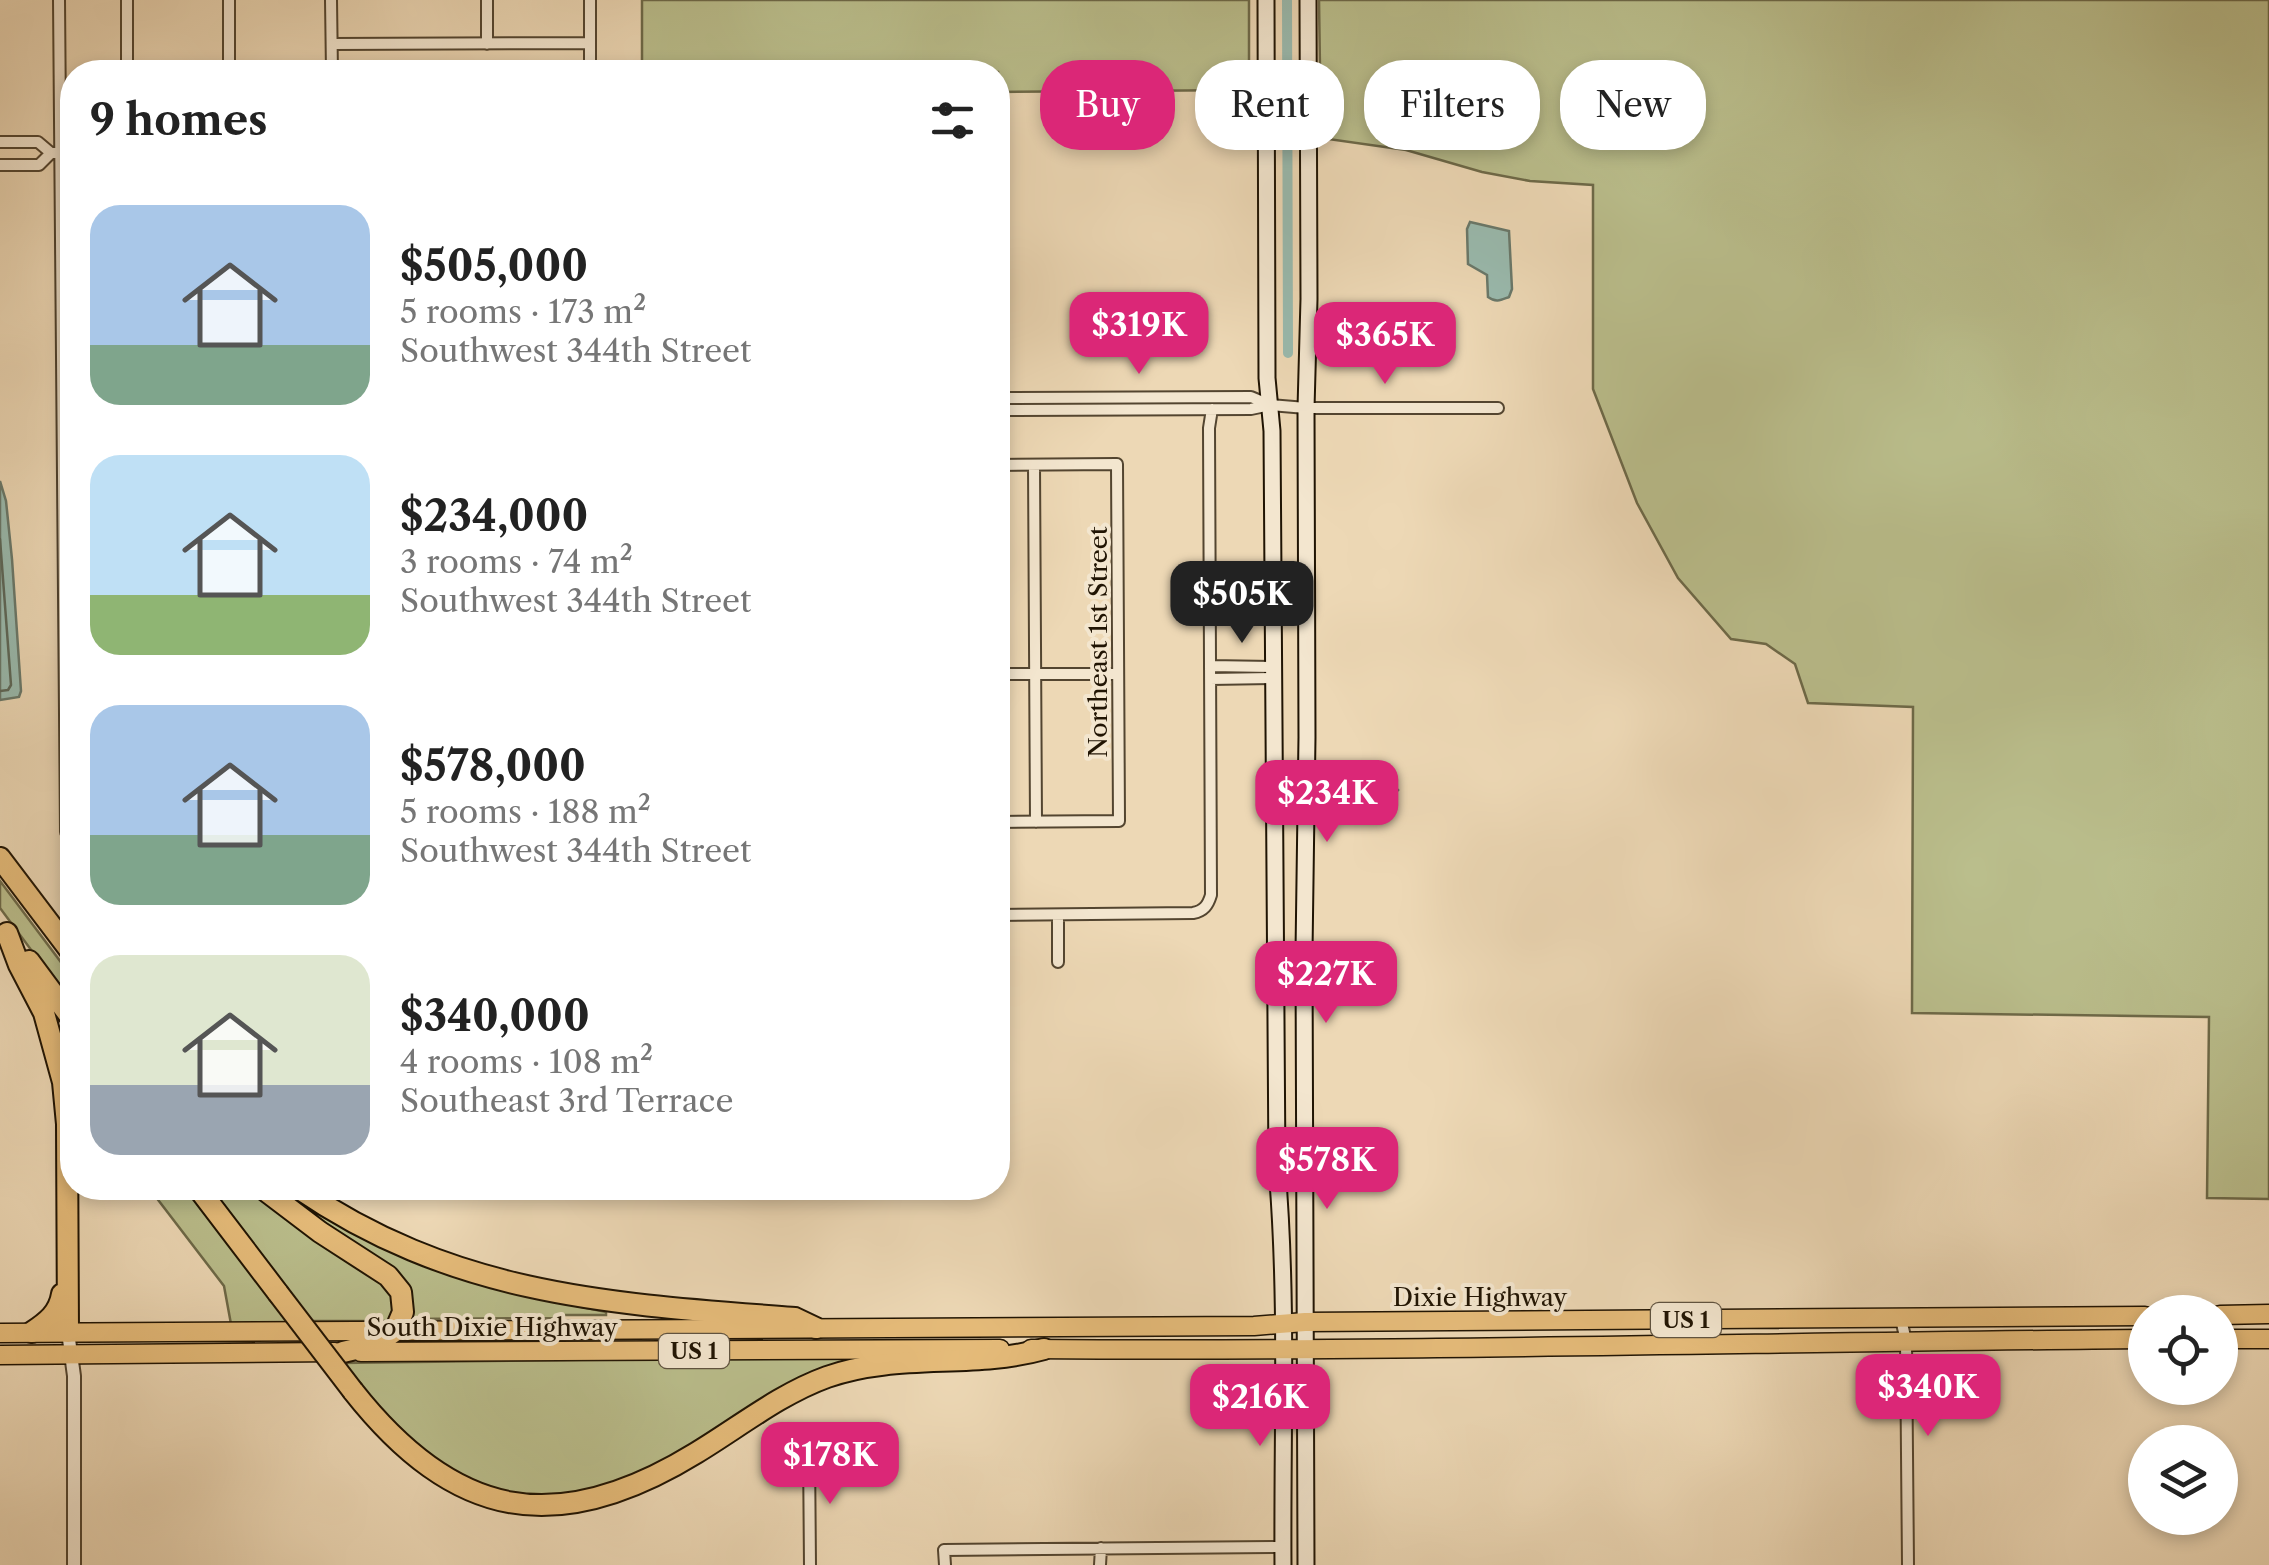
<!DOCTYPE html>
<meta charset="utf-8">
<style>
body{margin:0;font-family:"Libre Caslon Text",serif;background:#f2f2f2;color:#222;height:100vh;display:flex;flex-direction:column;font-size:38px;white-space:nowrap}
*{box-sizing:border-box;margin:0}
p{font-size:32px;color:#767676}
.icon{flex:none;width:55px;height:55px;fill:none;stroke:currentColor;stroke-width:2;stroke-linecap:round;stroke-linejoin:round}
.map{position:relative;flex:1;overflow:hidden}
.panel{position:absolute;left:60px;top:60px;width:950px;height:1140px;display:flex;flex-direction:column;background:#fff;border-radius:40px;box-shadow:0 5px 15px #0003}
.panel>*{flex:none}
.hud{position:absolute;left:1040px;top:60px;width:950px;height:90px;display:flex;gap:20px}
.buttons{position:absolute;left:2128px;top:1295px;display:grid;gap:20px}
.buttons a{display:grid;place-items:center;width:110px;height:110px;border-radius:50%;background:#fff;box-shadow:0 5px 15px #0003;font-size:50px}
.price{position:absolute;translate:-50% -85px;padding:0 22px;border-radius:20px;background:#db2777;color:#fff;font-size:32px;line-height:65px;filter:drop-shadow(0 2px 5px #0008)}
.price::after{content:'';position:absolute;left:50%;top:60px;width:30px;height:22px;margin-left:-15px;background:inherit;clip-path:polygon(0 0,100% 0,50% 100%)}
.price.selected{background:#222;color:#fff}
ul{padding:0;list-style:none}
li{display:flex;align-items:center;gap:30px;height:250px;padding:0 30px}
li span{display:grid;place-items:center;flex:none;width:280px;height:200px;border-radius:30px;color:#555}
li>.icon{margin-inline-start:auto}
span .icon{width:120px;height:120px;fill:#fffc;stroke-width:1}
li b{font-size:42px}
h2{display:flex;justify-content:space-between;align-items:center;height:120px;padding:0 30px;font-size:42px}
.tag{padding:0 35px;border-radius:40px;background:#fff;box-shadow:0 5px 15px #0003;font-size:35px;line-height:90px}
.tag.selected{background:#db2777;color:#fff}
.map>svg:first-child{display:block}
.green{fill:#babe8c;stroke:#6d6948;stroke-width:2.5}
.water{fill:#99baae;stroke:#69786a;stroke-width:2.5}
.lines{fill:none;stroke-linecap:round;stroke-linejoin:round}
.shore{stroke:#5c6758;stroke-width:2.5}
.canal{stroke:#99baae;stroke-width:10}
.minor-casing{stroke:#534530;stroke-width:14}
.tertiary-casing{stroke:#534530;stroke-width:16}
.secondary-casing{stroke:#201403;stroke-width:19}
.trunk-casing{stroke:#201403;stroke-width:21}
.motorway-casing{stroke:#201403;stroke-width:24}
.minor{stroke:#f3e6cf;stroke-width:10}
.tertiary{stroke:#f3e6cf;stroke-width:12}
.secondary{stroke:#f3e6cf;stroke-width:15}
.trunk{stroke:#e6bc7a;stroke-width:18}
.motorway{stroke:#e6bc7a;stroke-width:20}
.motorway-bridge-casing{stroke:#201403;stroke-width:24;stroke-linecap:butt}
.motorway-bridge{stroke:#e6bc7a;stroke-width:20}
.labels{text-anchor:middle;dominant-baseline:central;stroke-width:8;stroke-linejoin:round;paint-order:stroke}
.shield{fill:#f3e6cf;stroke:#5f5340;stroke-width:2.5}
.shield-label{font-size:22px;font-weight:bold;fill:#201403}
.street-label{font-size:25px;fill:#201403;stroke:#f3e6cf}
</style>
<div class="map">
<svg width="2269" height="1565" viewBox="0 0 2269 1565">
<rect width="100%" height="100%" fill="#edd8b5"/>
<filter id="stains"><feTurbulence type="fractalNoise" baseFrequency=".002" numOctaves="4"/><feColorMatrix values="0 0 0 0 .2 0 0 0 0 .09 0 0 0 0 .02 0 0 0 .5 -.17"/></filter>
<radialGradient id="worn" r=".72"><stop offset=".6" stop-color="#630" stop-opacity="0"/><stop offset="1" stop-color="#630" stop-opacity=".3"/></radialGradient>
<path class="green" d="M642,0H1249V90L998,92V72H642Z
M1319,0H2269V1199L2207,1198L2209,1017L1912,1013L1913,707L1808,703L1795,664L1766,644L1731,639L1678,578L1637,503L1593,389V185L1530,181L1482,172L1406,150L1321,138Z
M0,881L72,977V1005L0,908Z
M149,1188H185L289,1323L231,1324L224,1286Z
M209,1188H256L391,1285L396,1321H309Z
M272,1188H282L399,1254L452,1275L514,1293L606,1312V1315H563L562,1318L407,1319L409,1302Z
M856,1356L857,1363L690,1451L585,1497L493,1493L415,1449L340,1363Z"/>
<path class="water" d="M1470,222L1509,231L1512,289L1509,297C1501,300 1496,303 1488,297L1487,275L1468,264L1467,229Z
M0,481L6,501L12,559L21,691L19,697L0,700Z
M1381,774L1398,790L1387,802L1370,786Z"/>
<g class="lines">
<path class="shore" d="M0,539L11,685L8,690L0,691"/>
<path class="canal" d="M1287,0L1288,353"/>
<g class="minor-casing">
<path id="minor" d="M59,0L66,832
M127,0V72
M229,0V72
M331,0L332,72
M487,0V44
M590,0V72
M332,44L590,43
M0,142H38L51,153
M0,165H39L51,153L72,152
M998,398L1251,397L1270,405L1306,408H1498
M998,410L1251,409L1270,405
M998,465L1117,464L1119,821L998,822
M1034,465L1036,822
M1210,666L1274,667
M998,674H1118
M1210,679L1274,678
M998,915L1193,913C1204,911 1208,905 1211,895L1209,428L1212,409
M1058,915V962
M1901,1319L1906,1341L1908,1565
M809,1450L810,1565
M945,1565L944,1550L1283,1547
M1100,1565L1101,1548"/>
</g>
<g class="tertiary-casing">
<path id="tertiary" d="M68,1332L74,1376V1565"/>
</g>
<g class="secondary-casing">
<path id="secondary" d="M1266,0L1267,378L1272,431L1277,1169C1288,1300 1282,1433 1283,1565
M1306,1565L1304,952L1307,737L1306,408L1309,299L1308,0"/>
</g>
<g class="trunk-casing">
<path id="trunk" d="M2220,1315L2269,1314
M0,1333L1254,1326L1305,1322L2145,1316
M2220,1339H2269
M1031,1349C1402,1352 1774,1342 2145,1339
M361,1352L1000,1349
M0,1355L335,1352"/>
</g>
<g class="motorway-casing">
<path id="motorway" d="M0,858L72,953
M7,933L19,965L44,1013L63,1082L67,1124L68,1332
M29,961L72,1019
M198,1188L278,1293
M262,1188L320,1232L388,1276L401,1292L403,1312L395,1331L377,1344L343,1352
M298,1188C456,1296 611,1304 795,1318L816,1328
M32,1332C47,1322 59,1313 62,1294
M353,1391C454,1519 556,1539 696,1453C739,1427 780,1394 827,1377C898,1352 973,1369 1044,1349"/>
</g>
<use href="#minor" class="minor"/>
<use href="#tertiary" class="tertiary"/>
<use href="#secondary" class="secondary"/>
<use href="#trunk" class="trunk"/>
<use href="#motorway" class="motorway"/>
<g class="motorway-bridge-casing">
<path id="motorway-bridge" d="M278,1293L353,1391"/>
</g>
<use href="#motorway-bridge" class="motorway-bridge"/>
</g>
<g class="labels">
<g class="shield">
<rect x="1651" y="1303" width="70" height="34" rx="8"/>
<rect x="659" y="1334" width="70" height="34" rx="8"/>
</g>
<g class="shield-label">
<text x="1686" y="1320">US 1</text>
<text x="694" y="1351">US 1</text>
</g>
<g class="street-label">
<text transform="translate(1098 642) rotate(-90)">Northeast 1st Street</text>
<text x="1480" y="1297">Dixie Highway</text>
<text x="492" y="1327">South Dixie Highway</text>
</g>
</g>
<rect width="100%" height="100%" filter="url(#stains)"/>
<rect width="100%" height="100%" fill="url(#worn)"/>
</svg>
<div class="buttons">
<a><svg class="icon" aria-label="locate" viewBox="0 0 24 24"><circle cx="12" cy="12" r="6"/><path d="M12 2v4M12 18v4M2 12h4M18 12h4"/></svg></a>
<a><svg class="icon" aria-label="layers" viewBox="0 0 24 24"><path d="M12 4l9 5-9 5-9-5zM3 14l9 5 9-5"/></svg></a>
</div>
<b class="price" style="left:1139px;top:377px">$319K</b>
<b class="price" style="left:1385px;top:387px">$365K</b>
<b class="price selected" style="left:1242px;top:646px">$505K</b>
<b class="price" style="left:1327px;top:845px">$234K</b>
<b class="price" style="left:1326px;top:1026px">$227K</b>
<b class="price" style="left:1327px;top:1212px">$578K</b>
<b class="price" style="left:1928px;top:1439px">$340K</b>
<b class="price" style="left:1260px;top:1449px">$216K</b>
<b class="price" style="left:830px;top:1507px">$178K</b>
<div class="hud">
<a class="tag selected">Buy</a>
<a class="tag">Rent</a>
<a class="tag">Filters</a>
<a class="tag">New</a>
</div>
<section class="panel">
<h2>9 homes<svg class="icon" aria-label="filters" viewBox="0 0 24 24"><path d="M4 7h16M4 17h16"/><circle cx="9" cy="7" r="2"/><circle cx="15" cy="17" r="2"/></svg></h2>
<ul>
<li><span style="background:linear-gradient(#a9c7e8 70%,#7fa58c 0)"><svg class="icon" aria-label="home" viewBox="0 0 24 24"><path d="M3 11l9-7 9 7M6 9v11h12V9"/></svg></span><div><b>$505,000</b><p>5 rooms · 173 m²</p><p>Southwest 344th Street</p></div></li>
<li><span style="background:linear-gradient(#bfe0f5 70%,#8fb573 0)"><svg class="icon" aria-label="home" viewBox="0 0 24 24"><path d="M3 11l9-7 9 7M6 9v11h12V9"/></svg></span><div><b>$234,000</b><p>3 rooms · 74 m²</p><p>Southwest 344th Street</p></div></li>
<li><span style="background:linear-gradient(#a9c7e8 65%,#7fa58c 0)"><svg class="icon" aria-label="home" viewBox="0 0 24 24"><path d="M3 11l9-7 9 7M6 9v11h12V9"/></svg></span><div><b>$578,000</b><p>5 rooms · 188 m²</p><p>Southwest 344th Street</p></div></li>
<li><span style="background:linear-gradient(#dfe7d0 65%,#9aa5b1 0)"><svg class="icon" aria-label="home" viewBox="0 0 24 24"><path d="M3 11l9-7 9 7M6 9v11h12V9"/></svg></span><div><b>$340,000</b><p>4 rooms · 108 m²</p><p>Southeast 3rd Terrace</p></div></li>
</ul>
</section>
</div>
